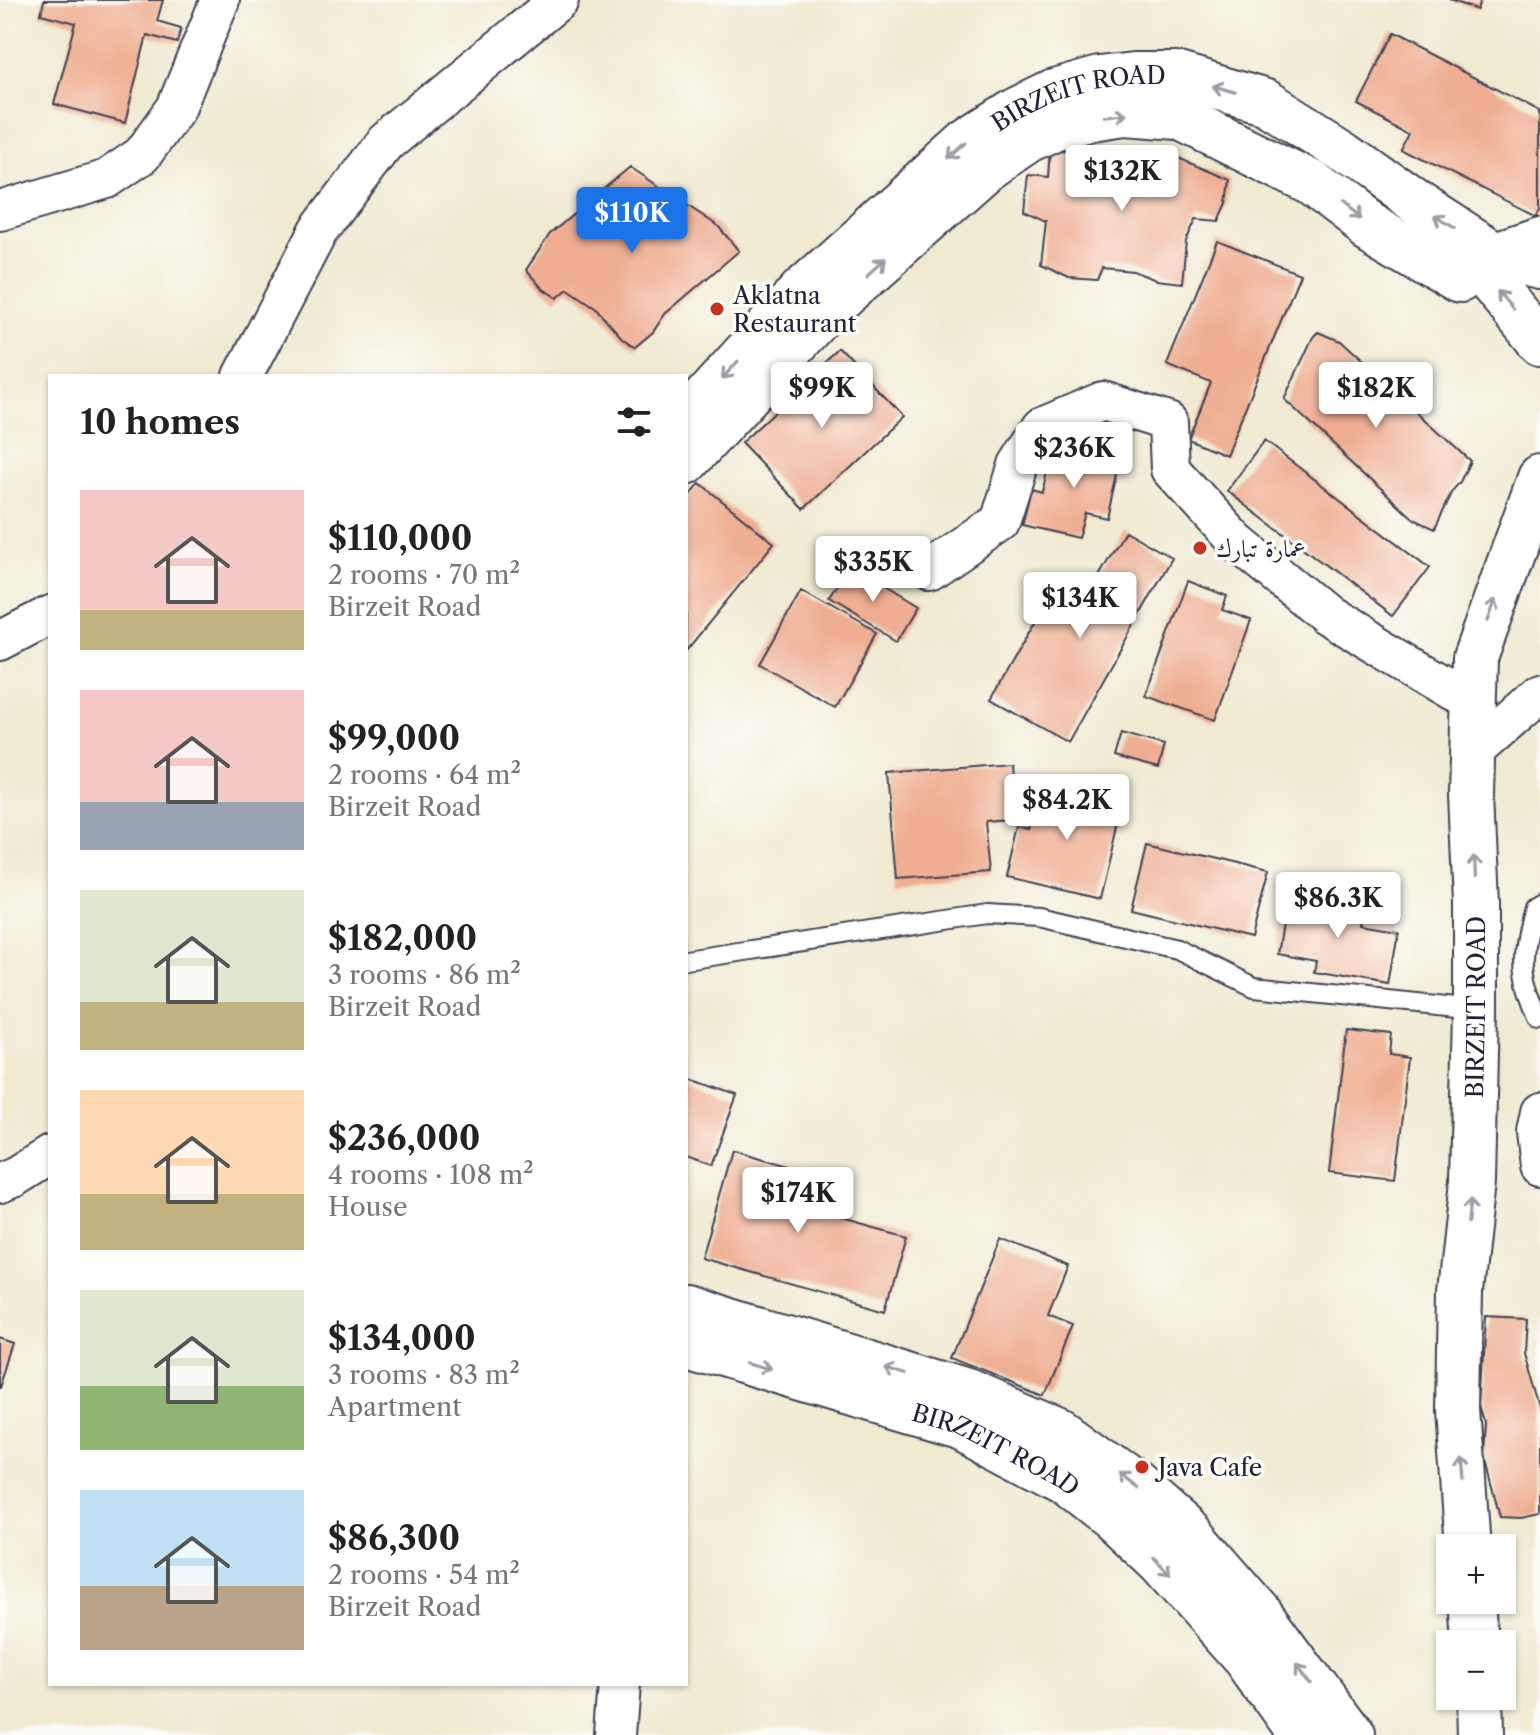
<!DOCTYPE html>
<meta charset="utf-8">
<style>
body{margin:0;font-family:"Libre Caslon Text",Amiri,serif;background:#f2f2f2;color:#222;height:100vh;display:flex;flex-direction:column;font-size:30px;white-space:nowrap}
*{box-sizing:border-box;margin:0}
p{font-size:26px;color:#767676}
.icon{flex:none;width:44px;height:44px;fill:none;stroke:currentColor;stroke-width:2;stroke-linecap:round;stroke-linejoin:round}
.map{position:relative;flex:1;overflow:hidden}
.side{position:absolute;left:48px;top:374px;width:640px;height:1312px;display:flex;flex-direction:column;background:#fff;border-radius:0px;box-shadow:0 2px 6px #0004}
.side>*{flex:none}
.controls{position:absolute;left:1436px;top:1534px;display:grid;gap:16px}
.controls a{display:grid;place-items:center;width:80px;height:80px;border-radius:0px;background:#fff;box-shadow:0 2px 6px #0004;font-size:40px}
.price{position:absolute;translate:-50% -68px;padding:0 18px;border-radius:8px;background:#fff;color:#222;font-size:26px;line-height:52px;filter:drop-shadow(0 2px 4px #0008)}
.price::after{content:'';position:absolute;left:50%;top:48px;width:24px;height:18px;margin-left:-12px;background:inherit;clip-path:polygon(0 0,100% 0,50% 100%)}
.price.active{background:#1a73e8;color:#fff}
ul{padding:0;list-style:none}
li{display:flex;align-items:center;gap:24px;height:200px;padding:0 32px}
li span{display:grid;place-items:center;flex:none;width:224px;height:160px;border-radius:0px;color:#555}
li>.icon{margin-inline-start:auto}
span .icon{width:96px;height:96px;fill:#fffc;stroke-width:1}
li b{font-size:34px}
h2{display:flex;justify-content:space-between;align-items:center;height:96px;padding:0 32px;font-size:34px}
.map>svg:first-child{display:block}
.building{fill:#efae92}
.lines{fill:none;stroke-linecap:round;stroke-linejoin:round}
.lane-casing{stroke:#414052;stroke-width:22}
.street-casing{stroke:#414052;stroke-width:42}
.secondary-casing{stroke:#414052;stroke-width:48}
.lane{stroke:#fff;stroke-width:18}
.street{stroke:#fff;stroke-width:38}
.secondary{stroke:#fff;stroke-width:44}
.oneway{stroke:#9c9ca7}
.poi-dot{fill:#c8321e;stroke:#fdfcf7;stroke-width:3}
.labels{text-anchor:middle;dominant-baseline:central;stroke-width:7;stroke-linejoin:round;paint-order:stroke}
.street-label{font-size:24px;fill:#22223b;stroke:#fdfcf7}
.poi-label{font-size:24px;fill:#22223b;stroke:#fdfcf7;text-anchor:start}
</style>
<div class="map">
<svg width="1540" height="1735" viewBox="0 0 1540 1735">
<rect width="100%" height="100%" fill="#fdfcf7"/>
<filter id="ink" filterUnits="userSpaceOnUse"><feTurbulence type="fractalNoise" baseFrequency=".0125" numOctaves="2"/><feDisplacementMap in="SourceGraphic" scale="16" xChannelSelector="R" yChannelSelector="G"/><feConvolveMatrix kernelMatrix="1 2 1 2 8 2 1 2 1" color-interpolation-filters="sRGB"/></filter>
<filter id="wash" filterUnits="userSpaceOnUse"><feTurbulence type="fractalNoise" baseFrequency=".006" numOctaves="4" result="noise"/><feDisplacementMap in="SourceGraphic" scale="32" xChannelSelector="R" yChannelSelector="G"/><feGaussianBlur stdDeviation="1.8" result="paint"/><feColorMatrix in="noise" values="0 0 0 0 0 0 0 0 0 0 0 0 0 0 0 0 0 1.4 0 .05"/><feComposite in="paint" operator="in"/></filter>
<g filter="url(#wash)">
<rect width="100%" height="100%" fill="#f0ead1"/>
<g id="blocks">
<path class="building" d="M44,0H163L157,21L181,28L177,43L147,35L125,123L54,104L76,23L41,14Z
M1449,0H1480L1477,10Z
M1390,34L1540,112V208L1536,216L1403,149L1413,130L1356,101Z
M1050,149L1162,160L1151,154L1176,157L1230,180L1227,203L1219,221L1196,219L1186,241L1182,283L1156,280L1133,271L1102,268L1097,280L1069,278L1041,265L1046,221L1024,211L1028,175L1048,177Z
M630,167L718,226L739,251L665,314L653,332L635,347L622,338L595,307L568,289L557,298L542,288L526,270L550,234Z
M1217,241L1300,274L1226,455L1188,439L1211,383L1167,365Z
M1318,332L1339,341L1470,461L1460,482L1452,491L1434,529L1413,519L1284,399L1313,337Z
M840,351L902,417L804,509L741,443Z
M1066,440L1122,453L1107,518L1085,513L1078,538L1022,525L1031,489L1042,492L1050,461L1061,463Z
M1264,441L1430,567L1393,616L1227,491Z
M700,483L774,543L686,651V501Z
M1125,531L1172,558L1068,742L991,699L1057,583L1086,599Z
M850,568L916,608L896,641L829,601Z
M1188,581L1227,596L1222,610L1251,620L1215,720L1146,696Z
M801,591L877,634L835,707L760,664Z
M1121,733L1164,745L1158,769L1114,757Z
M1009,763L1013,820L986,822L991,872L898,879L889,773Z
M1043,782L1123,802L1100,899L1007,877L1019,827L1031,830Z
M1147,843L1268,872L1251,938L1131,909Z
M1287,894L1366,907L1363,923L1399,929L1390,985L1314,972L1316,961L1277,954Z
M1346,1030L1391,1035L1389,1054L1410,1057L1395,1181L1329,1173Z
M686,1077L737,1095L711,1166L686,1157Z
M732,1150L822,1175L812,1210L906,1236L885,1310L701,1258Z
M1000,1239L1068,1266L1048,1316L1073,1326L1045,1395L952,1358Z
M1486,1317L1526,1319L1524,1353L1540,1409V1514L1521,1518L1500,1517L1484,1457L1486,1425L1481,1406Z
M0,1339L15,1344L1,1386H0Z"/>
</g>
</g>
<g filter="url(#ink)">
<use href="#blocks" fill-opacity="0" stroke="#414052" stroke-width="2"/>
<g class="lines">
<g class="lane-casing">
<path id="lane" d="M1540,903L1533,907C1520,955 1520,974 1540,1019
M686,960L987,914L1039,917L1177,949L1254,987L1476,1010"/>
</g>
<g class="street-casing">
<path id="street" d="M0,211L107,179L142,155L176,108L220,0
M1492,252L1540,236
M243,376L319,230L386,142L559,0
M929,571L1000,522L1018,465L1042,427L1103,401L1168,422L1170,469L1237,542L1326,615L1474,703
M0,641L50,615
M1473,752L1540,693
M1540,1112L1536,1132L1540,1166
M0,1183L15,1177L50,1155
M616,1735L620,1684"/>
</g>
<g class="secondary-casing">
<g id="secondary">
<path d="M1492,252L1488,279L1540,342"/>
<path id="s1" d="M686,419L801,291L967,142L1017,110L1054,92L1100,79L1133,75H1175L1266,102L1344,151L1419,205L1492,252L1522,263L1540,267"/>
<path d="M686,462L827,310L987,168L1028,140L1056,127L1091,118L1125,113L1179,117L1312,183L1367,225L1460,280L1492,252"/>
<path d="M686,1306L969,1392L1061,1431L1136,1486L1191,1534L1259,1612L1350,1735"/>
<path id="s2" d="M686,1344L962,1426L1064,1480L1112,1518L1160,1563L1246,1659L1300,1735"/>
<path id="s3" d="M1468,1548L1458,1410L1460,1291L1472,1182L1476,1010V904L1471,794L1475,658L1540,478"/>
<path d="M1472,1600L1475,1644"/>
<path d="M1479,1696L1480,1735"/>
</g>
</g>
<use href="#lane" class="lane"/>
<use href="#street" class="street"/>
<use href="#secondary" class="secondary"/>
</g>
<defs><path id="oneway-shaft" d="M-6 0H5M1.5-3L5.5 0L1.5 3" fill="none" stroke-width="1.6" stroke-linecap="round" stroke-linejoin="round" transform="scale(2)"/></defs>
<g class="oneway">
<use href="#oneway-shaft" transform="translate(1224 89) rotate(-165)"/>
<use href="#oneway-shaft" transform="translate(1115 115) rotate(-6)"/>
<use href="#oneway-shaft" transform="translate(957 151) rotate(138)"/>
<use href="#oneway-shaft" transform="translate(1350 212) rotate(38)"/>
<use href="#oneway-shaft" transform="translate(1445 222) rotate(-148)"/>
<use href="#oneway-shaft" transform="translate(877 266) rotate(-42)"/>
<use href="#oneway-shaft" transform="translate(1505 300) rotate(-130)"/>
<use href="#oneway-shaft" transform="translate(730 370) rotate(132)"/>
<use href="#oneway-shaft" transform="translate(1492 610) rotate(-70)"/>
<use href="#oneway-shaft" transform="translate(1474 867) rotate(-92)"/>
<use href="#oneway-shaft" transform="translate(1469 1211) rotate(-84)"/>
<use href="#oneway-shaft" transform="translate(761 1366) rotate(17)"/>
<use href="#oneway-shaft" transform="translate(897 1370) rotate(-163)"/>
<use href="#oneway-shaft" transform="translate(1462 1470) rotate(-94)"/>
<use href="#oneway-shaft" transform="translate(1129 1481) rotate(-143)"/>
<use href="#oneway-shaft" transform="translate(1162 1566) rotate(46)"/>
<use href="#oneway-shaft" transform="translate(1304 1672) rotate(-127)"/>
</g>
</g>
<g class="poi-dot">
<circle cx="717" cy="309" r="8"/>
<circle cx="1200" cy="548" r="8"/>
<circle cx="1142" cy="1467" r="8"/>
</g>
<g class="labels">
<g class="street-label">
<text stroke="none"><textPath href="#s1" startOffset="518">BIRZEIT ROAD</textPath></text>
<text stroke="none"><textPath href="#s3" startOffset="542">BIRZEIT ROAD</textPath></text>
<text stroke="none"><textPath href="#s2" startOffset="328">BIRZEIT ROAD</textPath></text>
</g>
<g class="poi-label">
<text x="733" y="295">Aklatna<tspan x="733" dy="28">Restaurant</tspan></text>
<text x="1216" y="548">عمارة تبارك</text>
<text x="1158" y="1467">Java Cafe</text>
</g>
</g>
</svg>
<div class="controls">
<a>+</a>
<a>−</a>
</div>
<b class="price" style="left:1122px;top:213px">$132K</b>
<b class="price active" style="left:632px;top:255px">$110K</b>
<b class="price" style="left:822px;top:430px">$99K</b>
<b class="price" style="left:1376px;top:430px">$182K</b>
<b class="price" style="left:1074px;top:490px">$236K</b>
<b class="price" style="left:873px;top:604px">$335K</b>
<b class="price" style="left:1080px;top:640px">$134K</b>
<b class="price" style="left:1067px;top:842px">$84.2K</b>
<b class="price" style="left:1338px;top:940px">$86.3K</b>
<b class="price" style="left:798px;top:1235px">$174K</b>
<section class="side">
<h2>10 homes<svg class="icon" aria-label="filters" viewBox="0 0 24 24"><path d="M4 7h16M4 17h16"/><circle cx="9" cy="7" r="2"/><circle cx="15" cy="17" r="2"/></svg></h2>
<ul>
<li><span style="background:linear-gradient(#f6c9c9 75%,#c2b280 0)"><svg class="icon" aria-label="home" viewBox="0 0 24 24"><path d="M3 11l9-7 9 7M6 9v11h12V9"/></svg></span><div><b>$110,000</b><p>2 rooms · 70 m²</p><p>Birzeit Road</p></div></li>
<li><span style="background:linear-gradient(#f6c9c9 70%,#9aa5b1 0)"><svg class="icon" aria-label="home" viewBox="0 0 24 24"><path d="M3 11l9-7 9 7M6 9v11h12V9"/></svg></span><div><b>$99,000</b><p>2 rooms · 64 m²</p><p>Birzeit Road</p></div></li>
<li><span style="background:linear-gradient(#dfe7d0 70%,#c2b280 0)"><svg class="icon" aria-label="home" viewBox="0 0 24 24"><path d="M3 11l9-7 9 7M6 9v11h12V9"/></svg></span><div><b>$182,000</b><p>3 rooms · 86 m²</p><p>Birzeit Road</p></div></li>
<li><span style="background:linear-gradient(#ffd9b3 65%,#c2b280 0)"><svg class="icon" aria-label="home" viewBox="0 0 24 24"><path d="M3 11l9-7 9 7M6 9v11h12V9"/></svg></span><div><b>$236,000</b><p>4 rooms · 108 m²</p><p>House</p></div></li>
<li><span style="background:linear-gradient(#dfe7d0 60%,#8fb573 0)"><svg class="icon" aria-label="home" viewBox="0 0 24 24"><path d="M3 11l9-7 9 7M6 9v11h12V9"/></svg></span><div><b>$134,000</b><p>3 rooms · 83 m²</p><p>Apartment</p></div></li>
<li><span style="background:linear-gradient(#bfe0f5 60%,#b9a48a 0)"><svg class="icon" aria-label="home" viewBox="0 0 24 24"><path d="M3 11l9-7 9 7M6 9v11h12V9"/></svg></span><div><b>$86,300</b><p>2 rooms · 54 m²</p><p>Birzeit Road</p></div></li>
</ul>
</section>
</div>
